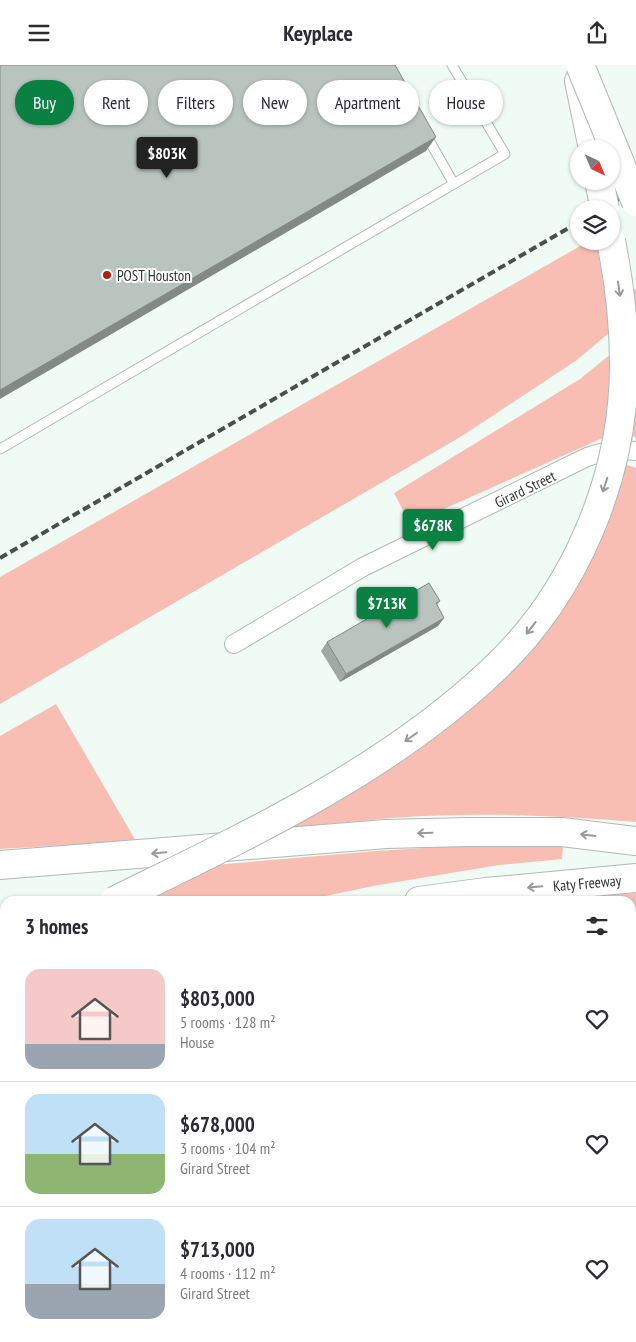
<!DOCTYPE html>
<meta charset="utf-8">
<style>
body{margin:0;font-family:"PT Sans Narrow",sans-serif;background:#f2f2f3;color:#2b2b33;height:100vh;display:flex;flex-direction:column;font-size:19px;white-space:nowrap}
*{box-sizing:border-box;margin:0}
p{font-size:16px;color:#7c7c81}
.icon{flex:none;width:28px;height:28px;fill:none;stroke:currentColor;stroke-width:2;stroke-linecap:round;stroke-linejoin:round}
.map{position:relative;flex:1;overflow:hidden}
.panel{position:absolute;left:0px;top:831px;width:636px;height:446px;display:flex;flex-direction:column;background:#fff;border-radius:15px 15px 0 0;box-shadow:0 1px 4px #0004}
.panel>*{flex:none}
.hud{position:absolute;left:15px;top:15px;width:606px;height:45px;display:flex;gap:10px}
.needle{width:32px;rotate:136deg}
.controls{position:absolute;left:570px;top:75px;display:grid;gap:10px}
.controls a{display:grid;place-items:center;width:50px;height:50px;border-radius:50%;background:#fff;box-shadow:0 1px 4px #0004;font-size:25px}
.price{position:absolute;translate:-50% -42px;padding:0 11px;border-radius:5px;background:#0b8043;color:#fff;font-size:16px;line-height:32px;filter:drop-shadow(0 1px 2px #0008)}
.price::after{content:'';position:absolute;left:50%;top:30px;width:15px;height:11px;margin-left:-8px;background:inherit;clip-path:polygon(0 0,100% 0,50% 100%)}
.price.active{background:#222;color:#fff}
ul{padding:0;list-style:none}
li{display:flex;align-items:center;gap:15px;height:125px;padding:0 25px}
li+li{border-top:1px solid #e1e1e2}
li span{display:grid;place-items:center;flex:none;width:140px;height:100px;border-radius:15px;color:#555}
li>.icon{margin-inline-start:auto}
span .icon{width:60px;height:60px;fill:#fffc;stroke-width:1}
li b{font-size:21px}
h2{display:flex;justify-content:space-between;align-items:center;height:60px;padding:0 25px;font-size:21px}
.pill{padding:0 18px;border-radius:22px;background:#fff;box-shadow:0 1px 4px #0004;font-size:18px;line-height:45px}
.pill.active{background:#0b8043;color:#fff}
header{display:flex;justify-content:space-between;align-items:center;height:65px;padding:0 25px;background:#fff;font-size:22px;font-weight:700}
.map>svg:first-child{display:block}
.green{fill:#f8beb3}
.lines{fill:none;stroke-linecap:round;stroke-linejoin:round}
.service-casing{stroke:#b0b9b5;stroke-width:11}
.minor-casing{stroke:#b0b9b5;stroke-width:20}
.motorway-casing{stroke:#b0b9b5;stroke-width:30}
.service{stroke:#fff;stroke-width:9}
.minor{stroke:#fff;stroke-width:18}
.motorway{stroke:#fff;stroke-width:28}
.rail{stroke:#4a4e4d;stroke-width:4;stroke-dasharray:8 4;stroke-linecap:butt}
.motorway-bridge-casing{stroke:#b0b9b5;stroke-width:30;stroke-linecap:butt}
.motorway-bridge{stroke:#fff;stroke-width:28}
.wall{fill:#a0a9a4}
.shaded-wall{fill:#828986}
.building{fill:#bac4bf;stroke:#828986}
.oneway{stroke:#989a9a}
.poi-dot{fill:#af2010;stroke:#fff;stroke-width:2}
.labels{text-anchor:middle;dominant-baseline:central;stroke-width:4;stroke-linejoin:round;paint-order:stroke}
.poi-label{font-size:15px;fill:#323534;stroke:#fff;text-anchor:start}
.street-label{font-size:15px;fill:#323534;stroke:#fff}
</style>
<header><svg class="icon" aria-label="menu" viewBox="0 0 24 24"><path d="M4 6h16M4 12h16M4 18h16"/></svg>Keyplace<svg class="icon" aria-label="share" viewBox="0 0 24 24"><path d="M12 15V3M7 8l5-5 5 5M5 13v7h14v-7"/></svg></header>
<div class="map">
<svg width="636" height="1277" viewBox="0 0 636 1277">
<rect width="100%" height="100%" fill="#f0fbf5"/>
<path class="green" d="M589,176H596L608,243L610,267L577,295L462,371L0,639V512Z
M636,224V373L631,370L630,226Z
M612,288L605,372L410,459L394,428L580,314Z
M627,400L636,403V757C555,750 473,747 391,753C356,756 320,760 284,763L500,616L615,427Z
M56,639L136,776L0,784V671Z
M472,780L563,782L562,794L499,800L373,821L302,836H140L215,800L376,786Z
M636,828V850H631V836H538Z
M5,995V1029L0,1031V997Z
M631,1024L636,1025V1073H631Z
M0,1187H5V1255L0,1256Z
M631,1203H636V1277H80L108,1272H631Z"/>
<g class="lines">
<g class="service-casing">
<path id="service" d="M426,70L454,119
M0,384L505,89L452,0"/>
</g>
<g class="minor-casing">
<path id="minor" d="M234,579L363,502L587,392C604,386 618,384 636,386"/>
</g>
<g class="motorway-casing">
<path id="motorway" d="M579,16L593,84
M0,800L386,769L468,767H562L636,776
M419,836L486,827L636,813
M0,862L5,863
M631,873H636
M0,896L5,893
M631,896H636
M631,926H636
M0,961L5,959
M631,992L636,991
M631,1017L636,1018
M0,1053L5,1051
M0,1081L5,1080
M631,1094H636
M0,1105L5,1104
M631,1136H636
M0,1152H5
M631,1187H636
M0,1269H5"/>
</g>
<use href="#service" class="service"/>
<use href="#minor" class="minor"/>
<use href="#motorway" class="motorway"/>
<path class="rail" d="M602,144L636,124
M0,493L579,157"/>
<g class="motorway-bridge-casing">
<path id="motorway-bridge" d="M580,0L636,137
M599,116L605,144
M114,836C246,771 384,708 492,606C575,529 624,412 624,299C624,258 619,216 611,176"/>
</g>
<use href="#motorway-bridge" class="motorway-bridge"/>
</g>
<path class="wall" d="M440,536L437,540L444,553L438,561L340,617L321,586L327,577Z"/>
<path class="shaded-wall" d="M436,72L426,86L0,334V325Z
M444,553L438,561L340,617L346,609Z"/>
<path class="building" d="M2,0H395L436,72L0,325V1Z
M429,518L440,536L436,538L444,553L346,609L327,577Z"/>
<defs><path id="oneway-shaft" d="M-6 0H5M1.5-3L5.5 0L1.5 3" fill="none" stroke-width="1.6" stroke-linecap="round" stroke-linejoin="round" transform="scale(1.25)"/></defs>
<g class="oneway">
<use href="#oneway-shaft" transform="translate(619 224) rotate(82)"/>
<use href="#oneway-shaft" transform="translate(605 420) rotate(108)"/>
<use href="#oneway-shaft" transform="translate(531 563) rotate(128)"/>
<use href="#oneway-shaft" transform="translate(411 672) rotate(145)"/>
<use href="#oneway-shaft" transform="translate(425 768) rotate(178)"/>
<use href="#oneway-shaft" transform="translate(588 770) rotate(-173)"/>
<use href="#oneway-shaft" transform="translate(159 788) rotate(175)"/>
<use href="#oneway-shaft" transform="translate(535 822) rotate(175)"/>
</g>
<circle class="poi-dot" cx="107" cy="210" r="5"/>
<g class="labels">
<g class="poi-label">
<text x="117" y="210">POST Houston</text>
</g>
<g class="street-label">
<text transform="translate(525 424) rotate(-26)">Girard Street</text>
<text transform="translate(587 818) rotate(-5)">Katy Freeway</text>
</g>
</g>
</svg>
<div class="controls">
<a><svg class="needle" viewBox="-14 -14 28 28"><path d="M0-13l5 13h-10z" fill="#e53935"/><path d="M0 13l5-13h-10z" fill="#7c7c81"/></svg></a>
<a><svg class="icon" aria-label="layers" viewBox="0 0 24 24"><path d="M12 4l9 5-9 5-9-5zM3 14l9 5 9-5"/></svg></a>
</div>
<b class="price active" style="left:167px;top:114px">$803K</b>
<b class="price" style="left:433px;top:486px">$678K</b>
<b class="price" style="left:387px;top:564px">$713K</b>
<div class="hud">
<a class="pill active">Buy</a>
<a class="pill">Rent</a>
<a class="pill">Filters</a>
<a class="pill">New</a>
<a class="pill">Apartment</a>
<a class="pill">House</a>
</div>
<section class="panel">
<h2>3 homes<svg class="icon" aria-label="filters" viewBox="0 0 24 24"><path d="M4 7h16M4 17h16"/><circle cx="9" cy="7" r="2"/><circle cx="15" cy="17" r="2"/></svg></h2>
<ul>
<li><span style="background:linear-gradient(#f6c9c9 75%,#9aa5b1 0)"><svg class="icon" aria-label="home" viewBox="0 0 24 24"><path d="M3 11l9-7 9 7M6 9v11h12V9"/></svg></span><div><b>$803,000</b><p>5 rooms · 128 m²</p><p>House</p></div><svg class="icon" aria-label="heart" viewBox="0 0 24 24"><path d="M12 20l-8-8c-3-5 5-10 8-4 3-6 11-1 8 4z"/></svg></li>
<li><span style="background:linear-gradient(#bfe0f5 60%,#8fb573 0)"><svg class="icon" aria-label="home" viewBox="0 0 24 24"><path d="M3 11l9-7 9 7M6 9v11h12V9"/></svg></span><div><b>$678,000</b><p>3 rooms · 104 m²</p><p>Girard Street</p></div><svg class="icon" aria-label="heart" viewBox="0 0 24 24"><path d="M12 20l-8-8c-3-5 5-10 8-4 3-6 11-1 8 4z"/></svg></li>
<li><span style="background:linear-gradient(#bfe0f5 65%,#9aa5b1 0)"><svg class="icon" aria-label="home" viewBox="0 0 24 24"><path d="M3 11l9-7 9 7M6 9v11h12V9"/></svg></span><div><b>$713,000</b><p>4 rooms · 112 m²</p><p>Girard Street</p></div><svg class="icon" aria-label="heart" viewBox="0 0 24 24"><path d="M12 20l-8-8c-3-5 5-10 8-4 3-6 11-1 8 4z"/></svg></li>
</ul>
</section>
</div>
